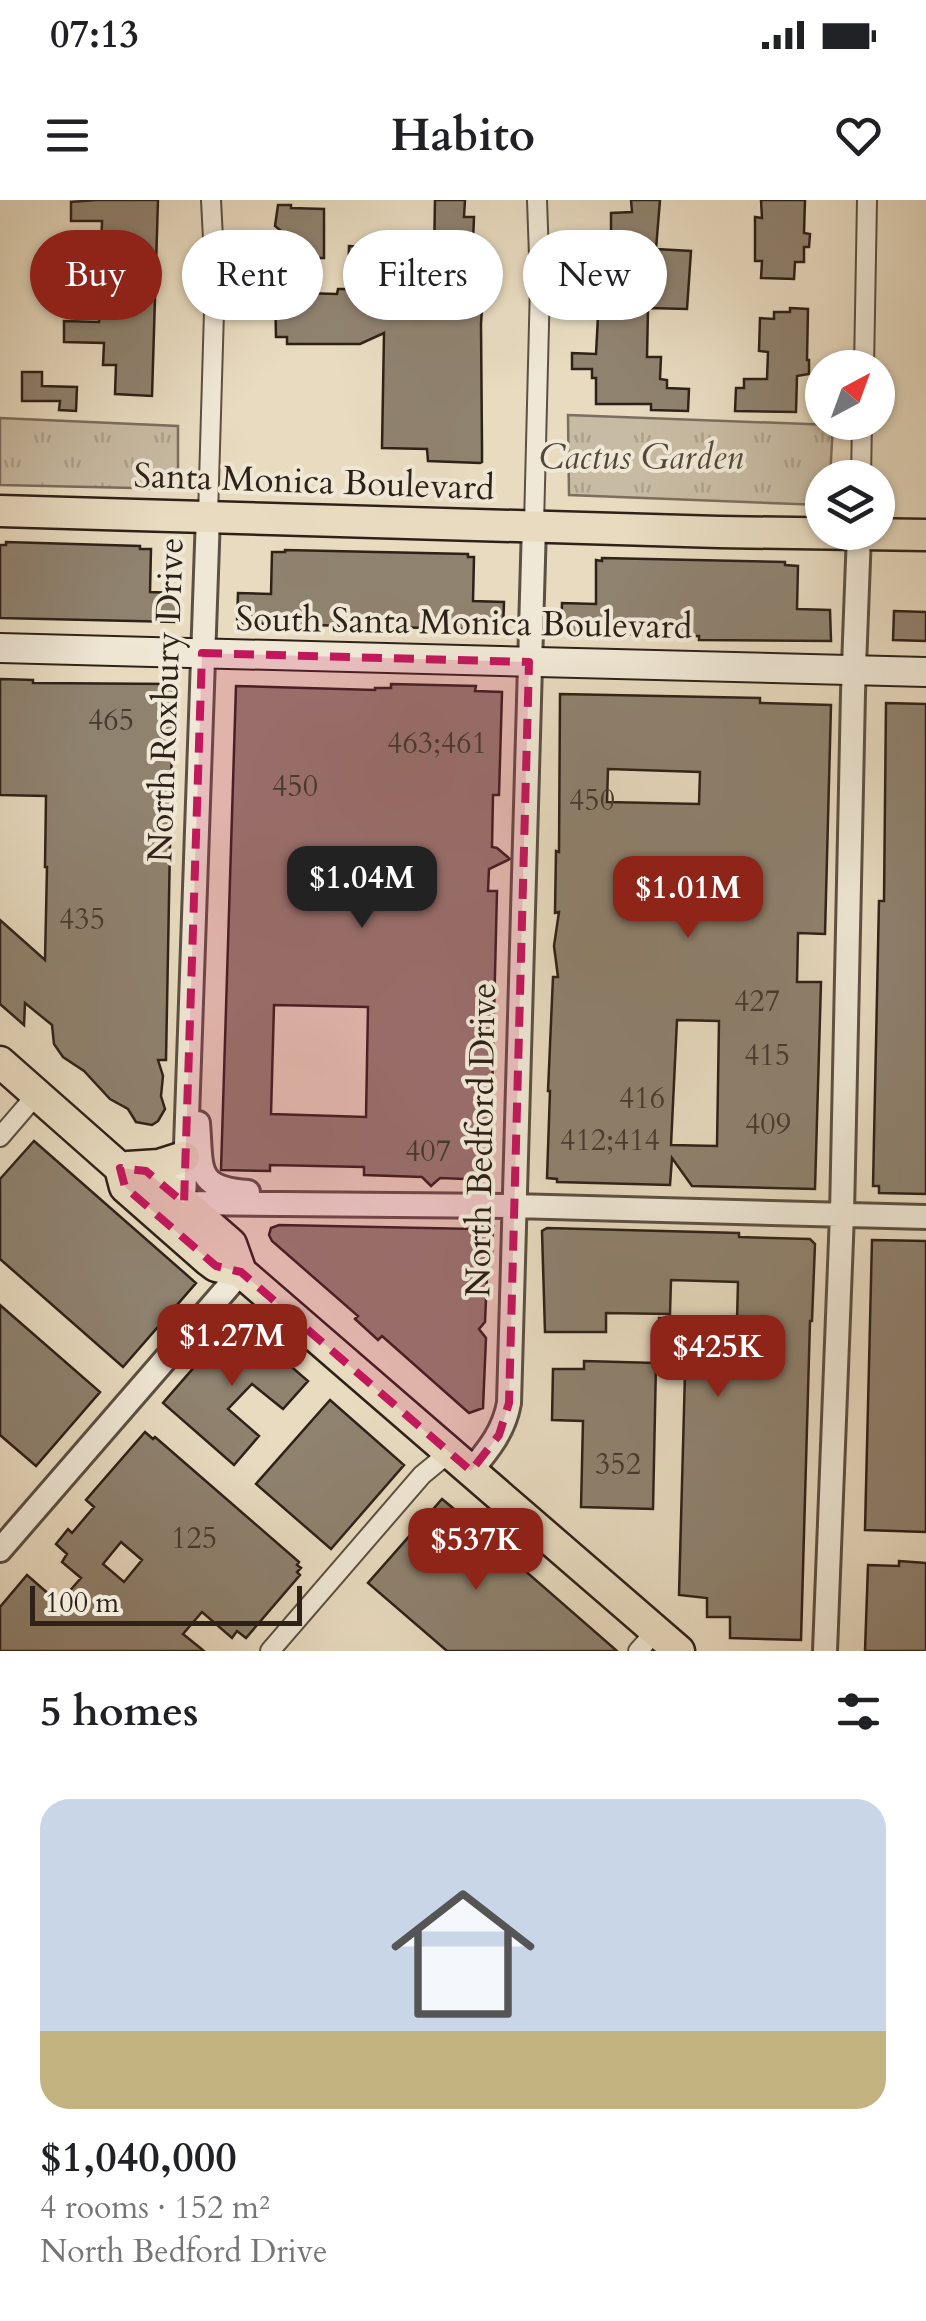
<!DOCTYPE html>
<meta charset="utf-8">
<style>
body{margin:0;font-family:Cardo,serif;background:#f2f2f2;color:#202124;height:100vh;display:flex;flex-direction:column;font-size:38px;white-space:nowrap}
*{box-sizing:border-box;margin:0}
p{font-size:32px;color:#757577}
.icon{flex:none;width:55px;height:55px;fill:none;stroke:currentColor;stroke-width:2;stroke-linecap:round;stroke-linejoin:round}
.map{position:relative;height:1451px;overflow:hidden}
.sheet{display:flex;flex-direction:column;background:#fff;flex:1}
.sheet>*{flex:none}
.hud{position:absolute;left:30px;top:30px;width:868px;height:90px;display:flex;gap:20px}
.needle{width:65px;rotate:41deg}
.tools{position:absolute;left:805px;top:150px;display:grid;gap:20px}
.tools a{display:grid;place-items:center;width:90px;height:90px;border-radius:50%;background:#fff;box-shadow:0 2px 8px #0004;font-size:50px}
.scale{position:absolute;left:30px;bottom:25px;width:272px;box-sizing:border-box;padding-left:10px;border:5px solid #2e2118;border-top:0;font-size:28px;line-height:35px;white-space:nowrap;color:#2e2118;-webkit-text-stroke:8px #f0e8d6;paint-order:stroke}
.price{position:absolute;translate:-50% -85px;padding:0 22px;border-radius:20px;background:#8f2418;color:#fff;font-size:32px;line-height:65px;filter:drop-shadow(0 2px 5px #0008)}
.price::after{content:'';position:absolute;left:50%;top:60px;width:30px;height:22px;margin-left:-15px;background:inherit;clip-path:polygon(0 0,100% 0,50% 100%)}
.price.on{background:#222;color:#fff}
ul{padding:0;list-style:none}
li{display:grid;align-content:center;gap:20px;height:530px;padding:0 40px}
li span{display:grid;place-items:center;height:310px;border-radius:30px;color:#555}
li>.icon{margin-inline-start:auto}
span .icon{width:180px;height:180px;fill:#fffc;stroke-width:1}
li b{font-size:42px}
h2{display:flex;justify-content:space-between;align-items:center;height:120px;padding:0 40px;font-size:42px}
.tag{padding:0 35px;border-radius:45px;background:#fff;box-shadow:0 2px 8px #0004;font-size:35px;line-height:90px}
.tag.on{background:#8f2418;color:#fff}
.status{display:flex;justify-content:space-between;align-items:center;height:70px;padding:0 50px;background:#fff;direction:ltr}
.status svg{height:28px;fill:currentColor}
header{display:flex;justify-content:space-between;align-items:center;height:130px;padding:0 40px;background:#fff;font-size:45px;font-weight:700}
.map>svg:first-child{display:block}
.park{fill:url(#park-tufts);stroke:#7b6e5e;stroke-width:2.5}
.building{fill:#8f826f;stroke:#2e2118;stroke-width:2.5;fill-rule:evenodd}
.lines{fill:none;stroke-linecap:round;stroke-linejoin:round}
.minor-casing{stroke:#5c5042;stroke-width:22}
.tertiary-casing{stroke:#5c5042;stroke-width:28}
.secondary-casing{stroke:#2e2118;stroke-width:32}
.primary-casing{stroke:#2e2118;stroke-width:35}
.minor{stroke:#f0e8d6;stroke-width:18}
.tertiary{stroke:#f0e8d6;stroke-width:22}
.secondary{stroke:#f0e8d6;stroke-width:28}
.primary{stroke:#e8dbc0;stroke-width:30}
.marked{fill:#c2185b;fill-opacity:0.2;stroke:#c2185b;stroke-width:8;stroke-dasharray:20 12;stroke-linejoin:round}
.labels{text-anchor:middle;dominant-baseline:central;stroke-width:8;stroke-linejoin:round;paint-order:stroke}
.number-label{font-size:30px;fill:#46392e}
.park-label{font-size:35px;font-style:italic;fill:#54483b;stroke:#f0e8d6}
.street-label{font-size:35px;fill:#2e2118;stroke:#f0e8d6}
</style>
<div class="status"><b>07:13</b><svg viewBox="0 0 49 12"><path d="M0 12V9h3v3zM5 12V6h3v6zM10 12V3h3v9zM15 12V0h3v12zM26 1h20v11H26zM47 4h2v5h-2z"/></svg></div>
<header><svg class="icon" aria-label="menu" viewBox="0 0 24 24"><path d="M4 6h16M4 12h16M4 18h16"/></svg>Habito<svg class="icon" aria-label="heart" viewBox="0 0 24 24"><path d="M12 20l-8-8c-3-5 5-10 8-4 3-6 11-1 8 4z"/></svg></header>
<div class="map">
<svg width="926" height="1451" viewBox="0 0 926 1451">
<defs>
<pattern id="park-tufts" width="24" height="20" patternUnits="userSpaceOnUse" patternTransform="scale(2.5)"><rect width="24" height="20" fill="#c8bba3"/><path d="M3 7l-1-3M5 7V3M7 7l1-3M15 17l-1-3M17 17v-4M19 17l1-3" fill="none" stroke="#aca08c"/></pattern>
</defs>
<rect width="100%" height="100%" fill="#e8dbc0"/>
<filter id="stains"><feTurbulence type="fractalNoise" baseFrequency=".002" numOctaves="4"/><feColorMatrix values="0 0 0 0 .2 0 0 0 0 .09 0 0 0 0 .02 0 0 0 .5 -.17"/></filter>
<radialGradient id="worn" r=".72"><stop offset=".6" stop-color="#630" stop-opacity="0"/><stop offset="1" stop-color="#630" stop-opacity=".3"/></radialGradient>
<path class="park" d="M568,215L833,225L830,277L822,278V305L569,295Z
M0,218L178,226V289L0,285Z"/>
<path class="building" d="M96,0H158L152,196L115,194L116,165H103L104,143L64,142V121L99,122L101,75H95V56H101L102,21H71V2Z
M435,0H465L464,17H474L473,42L486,43L481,124L482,247V262L480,263L428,261L427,249L382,248L384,133L360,144H287V137H276L275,92H283V89H303V93L337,94L338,89H348L349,46L366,47L365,89L467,90L468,62L439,61V56H434Z
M631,0H660L656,49L691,51L687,109L648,108L647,157H661L660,179L667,180V188L689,189L688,211L651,210V204H596V178H592V169H572V153L596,154L598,116L602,117L601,96L622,95V63H611V13L632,12Z
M761,0H805L804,33L810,34L809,47H804V62H795L794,79L761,78L762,61H755V17L762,18Z
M278,5H291V8L324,9V58H285V34L275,26Z
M790,108L808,109L807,160H809V174L797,176L796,212L735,211L736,188H744V179H767L768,152L759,151L760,118L774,119V112H790Z
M22,172H42V186L77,187L76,211L59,210L60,201H22Z
M6,342L140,346V349H151L150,392L178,393L177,422L0,418V345H6Z
M285,350L468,354V357H474L473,401L504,402L503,430L237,423L238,393L271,394L272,352H285Z
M602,358L785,362V365L798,366L797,409L830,410L831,441L699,440V436H695L561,432L562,403L596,404V360L602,361Z
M894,411L926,412V441L893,440Z
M0,479L33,480V483L173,484L166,860H158L163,876L161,896L165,909L158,921L152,925L136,922L128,909L110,899L84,871L63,857L54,844L52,825L25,803L24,825L0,804V720L45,760L47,667H45L46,596L0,595Z
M391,484L476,486L475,491L502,492L499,595H493L492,647L497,648L510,659L489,669L488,691H497L490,980L440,978L431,986L422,977L364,975V967L270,965V971L221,970L236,486L375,490V488H391ZM274,805L368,807L366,917L271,914Z
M560,494L760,498V503L831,505L825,734L798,733L797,782H821L815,989L692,986L672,958L670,985L557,982V979L547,978L550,891H548L553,777H558L554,746L559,712L555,713L556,651L559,652ZM608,569L700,572L699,604L607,602ZM677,820L719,821L717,946L671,945Z
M886,503L926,504V994L879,993V986H873L879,701H884Z
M34,941L196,1083L123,1167L0,1059V979Z
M279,1025L475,1029V1026H493L492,1054H488L485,1122L479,1129L486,1138L483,1208L469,1213L382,1136L378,1140L355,1119L358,1116L272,1041L269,1035L271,1028Z
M547,1028L739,1033V1037L810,1039L815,1044L812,1121H810L801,1440L730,1438V1417H707V1398L679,1395L686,1136L659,1135V1118L737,1120L738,1082L671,1080L670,1114L606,1113V1132H545L542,1031Z
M872,1040L926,1041V1332L865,1330Z
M0,1105L100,1192L36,1266L0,1235Z
M236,1119L308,1181L283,1209L252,1184L228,1209L259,1236L234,1265L163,1203Z
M584,1161L656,1163L653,1309L581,1307L583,1221L552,1220L553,1169H584Z
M330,1200L404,1265L331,1349L256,1284Z
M145,1232L153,1239L155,1237L299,1362L297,1365L301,1368L297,1372L300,1375L246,1438L237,1431L232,1438L202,1412L183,1434L204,1451H0V1407L27,1375L59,1403L81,1378L62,1362L67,1354L56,1344L68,1329L72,1333L94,1307L86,1300ZM121,1342L142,1360L124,1382L103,1364Z
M442,1299L459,1313H467L483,1328L484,1335L617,1451H447L368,1383Z
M899,1361L926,1363V1451H865L868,1365L899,1366Z"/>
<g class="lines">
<g class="minor-casing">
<path id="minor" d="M864,168L867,0
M861,278L862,222
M208,316L215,77L211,0
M534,325L540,84L537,0
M0,937L37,894
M270,1451L422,1275L450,1252
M638,1451L656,1431"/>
</g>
<g class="tertiary-casing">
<path id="tertiary" d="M208,316L184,1003L513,1006L926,1017
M198,923C202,969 194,988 248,992
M471,1271C489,1249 504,1231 509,1203L534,325
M0,1350L241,1072
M825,1451L842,1014L853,493L859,334"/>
</g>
<g class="secondary-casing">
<path id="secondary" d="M0,448L926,472"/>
</g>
<g class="primary-casing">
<path id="primary" d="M0,311L719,332L926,335
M0,862L120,968L125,987L208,1060L216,1066L241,1072L679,1451
M128,967L159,965L184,957
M120,968L146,971L184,1003L231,1044L241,1072"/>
</g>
<use href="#minor" class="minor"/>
<use href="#tertiary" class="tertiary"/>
<use href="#secondary" class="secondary"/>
<use href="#primary" class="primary"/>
</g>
<path class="marked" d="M202,453L529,462L509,1203L499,1235L471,1271L241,1072L216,1066L125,987L120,968L146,971L184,1003Z"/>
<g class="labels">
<g class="number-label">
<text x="111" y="520">465</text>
<text x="437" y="543">463;461</text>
<text x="295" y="586">450</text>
<text x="592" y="600">450</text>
<text x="82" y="719">435</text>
<text x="757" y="801">427</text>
<text x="767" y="855">415</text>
<text x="642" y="898">416</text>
<text x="768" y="924">409</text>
<text x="610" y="940">412;414</text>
<text x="428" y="951">407</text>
<text x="618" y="1264">352</text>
<text x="194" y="1338">125</text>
</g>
<g class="park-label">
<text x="641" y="258">Cactus Garden</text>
</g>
<g class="street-label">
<text transform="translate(314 282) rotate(2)">Santa Monica Boulevard</text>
<text transform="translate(464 423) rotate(1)">South Santa Monica Boulevard</text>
<text transform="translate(166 500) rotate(-88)">North Roxbury Drive</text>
<text transform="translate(481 940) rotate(-89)">North Bedford Drive</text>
</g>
</g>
<rect width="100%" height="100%" filter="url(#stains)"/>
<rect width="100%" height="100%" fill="url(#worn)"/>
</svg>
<div class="tools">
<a><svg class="needle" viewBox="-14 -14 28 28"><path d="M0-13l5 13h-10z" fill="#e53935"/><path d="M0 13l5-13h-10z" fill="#757577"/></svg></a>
<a><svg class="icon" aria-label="layers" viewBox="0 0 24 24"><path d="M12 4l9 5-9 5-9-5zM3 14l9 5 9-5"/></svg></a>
</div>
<div class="scale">100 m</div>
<b class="price on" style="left:362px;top:731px">$1.04M</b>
<b class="price" style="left:688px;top:741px">$1.01M</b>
<b class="price" style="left:232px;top:1189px">$1.27M</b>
<b class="price" style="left:718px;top:1200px">$425K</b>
<b class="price" style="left:476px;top:1393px">$537K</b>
<div class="hud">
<a class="tag on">Buy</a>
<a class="tag">Rent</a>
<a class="tag">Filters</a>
<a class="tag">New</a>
</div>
</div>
<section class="sheet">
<h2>5 homes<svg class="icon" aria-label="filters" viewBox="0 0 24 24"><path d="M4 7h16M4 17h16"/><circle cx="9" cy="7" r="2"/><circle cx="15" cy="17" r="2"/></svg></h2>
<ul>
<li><span style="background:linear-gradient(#c9d6e8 75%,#c2b280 0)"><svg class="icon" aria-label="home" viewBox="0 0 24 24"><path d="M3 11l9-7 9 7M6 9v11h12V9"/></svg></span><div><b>$1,040,000</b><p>4 rooms · 152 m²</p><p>North Bedford Drive</p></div></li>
</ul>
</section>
